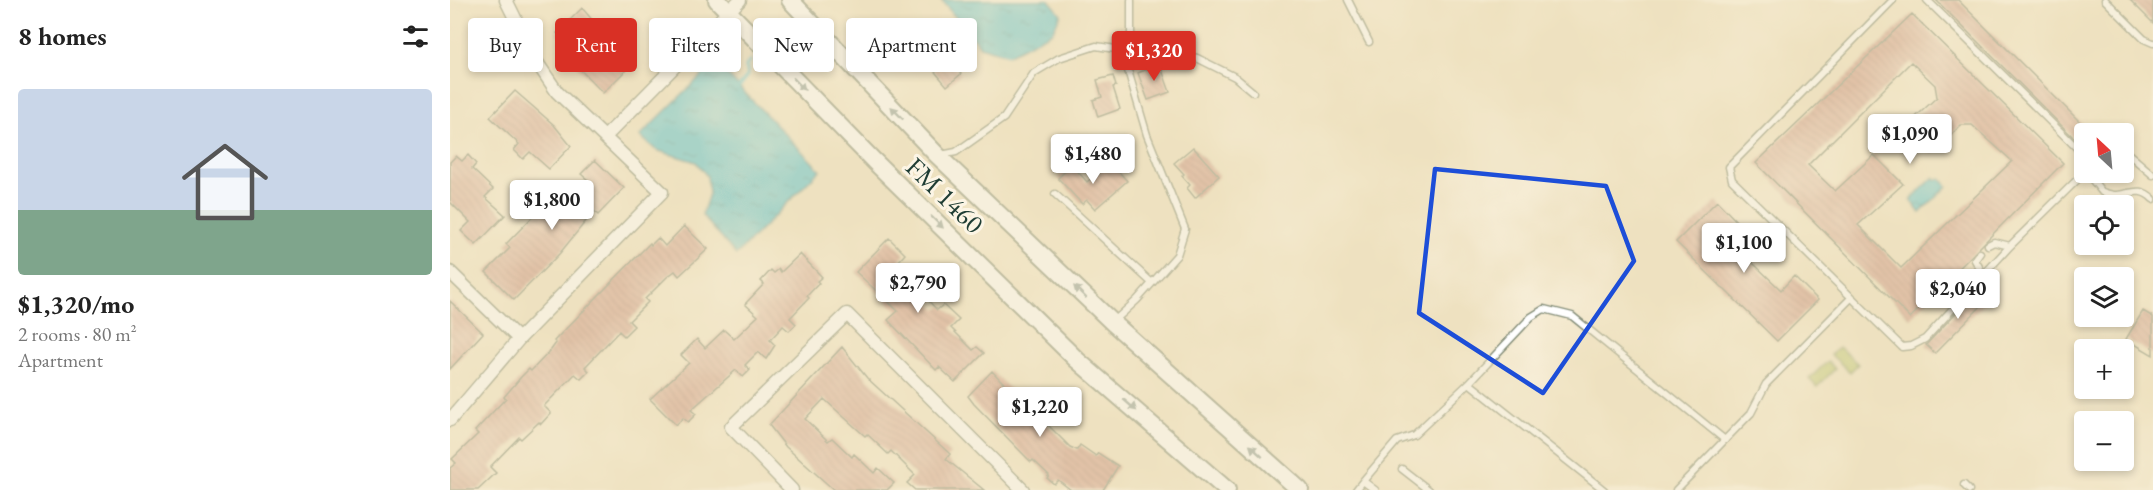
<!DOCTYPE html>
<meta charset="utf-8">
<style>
body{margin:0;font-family:"EB Garamond",serif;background:#f2f2f2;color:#222;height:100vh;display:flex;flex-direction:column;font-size:22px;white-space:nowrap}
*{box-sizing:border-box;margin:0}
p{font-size:20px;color:#767676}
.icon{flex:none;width:33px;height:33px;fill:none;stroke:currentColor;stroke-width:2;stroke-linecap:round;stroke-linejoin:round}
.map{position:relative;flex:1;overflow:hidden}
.side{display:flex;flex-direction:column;background:#fff;width:450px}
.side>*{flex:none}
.top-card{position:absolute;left:18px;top:18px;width:570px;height:54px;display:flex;gap:12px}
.needle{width:39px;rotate:334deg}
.fabs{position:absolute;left:1624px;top:123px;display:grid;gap:12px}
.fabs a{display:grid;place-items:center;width:60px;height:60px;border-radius:6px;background:#fff;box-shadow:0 3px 9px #0003;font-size:30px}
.price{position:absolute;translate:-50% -51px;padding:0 14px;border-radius:6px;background:#fff;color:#222;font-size:20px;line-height:39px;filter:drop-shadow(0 2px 3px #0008)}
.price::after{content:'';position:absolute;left:50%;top:36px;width:18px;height:14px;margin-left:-9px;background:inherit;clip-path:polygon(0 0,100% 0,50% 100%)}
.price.active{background:#d93025;color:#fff}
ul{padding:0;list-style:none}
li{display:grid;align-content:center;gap:12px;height:318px;padding:0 18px}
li+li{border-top:2px solid #e0e0e0}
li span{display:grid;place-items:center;height:186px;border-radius:6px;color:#555}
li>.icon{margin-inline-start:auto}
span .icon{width:108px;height:108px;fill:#fffc;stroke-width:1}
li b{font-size:26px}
h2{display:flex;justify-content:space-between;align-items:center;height:72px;padding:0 18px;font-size:26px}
.tag{padding:0 21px;border-radius:6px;background:#fff;box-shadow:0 3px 9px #0003;font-size:21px;line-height:54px}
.tag.active{background:#d93025;color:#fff}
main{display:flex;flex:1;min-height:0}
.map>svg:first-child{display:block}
.pitch{fill:#b3c164;stroke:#697f4c;stroke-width:1.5}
.water{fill:url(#water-ripples);stroke:#3b8082;stroke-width:1.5}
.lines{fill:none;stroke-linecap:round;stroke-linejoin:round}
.stream{stroke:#57c2d1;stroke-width:4}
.building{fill:url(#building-back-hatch);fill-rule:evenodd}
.lane-casing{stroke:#868f7a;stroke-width:9}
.street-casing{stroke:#868f7a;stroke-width:15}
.secondary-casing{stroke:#868f7a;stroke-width:20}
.lane{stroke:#fff;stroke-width:6}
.street{stroke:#fff;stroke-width:12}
.secondary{stroke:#fff;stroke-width:16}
.oneway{fill:#8f9e9a}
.marked{fill:none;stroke:#1d4ed8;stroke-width:4.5;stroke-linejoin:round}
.labels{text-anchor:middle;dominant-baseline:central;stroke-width:6;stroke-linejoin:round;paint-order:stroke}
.street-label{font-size:27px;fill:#1f3d34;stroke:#fcf5e5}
</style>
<main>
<section class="side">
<h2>8 homes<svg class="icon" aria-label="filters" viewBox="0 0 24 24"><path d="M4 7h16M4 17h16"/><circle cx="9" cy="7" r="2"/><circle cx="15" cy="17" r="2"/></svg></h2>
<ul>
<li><span style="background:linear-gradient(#c9d6e8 65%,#7fa58c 0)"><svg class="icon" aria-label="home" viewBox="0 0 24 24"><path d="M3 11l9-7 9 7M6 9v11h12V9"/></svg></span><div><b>$1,320/mo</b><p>2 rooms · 80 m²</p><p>Apartment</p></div></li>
</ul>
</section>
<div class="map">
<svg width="1703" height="490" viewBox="0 0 1703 490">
<defs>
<pattern id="water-ripples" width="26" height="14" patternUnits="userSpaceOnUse" patternTransform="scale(1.5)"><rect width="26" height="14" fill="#57c2d1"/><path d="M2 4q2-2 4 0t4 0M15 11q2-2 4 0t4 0" fill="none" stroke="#479faa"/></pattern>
<pattern id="building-back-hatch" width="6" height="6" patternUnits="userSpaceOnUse" patternTransform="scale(1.5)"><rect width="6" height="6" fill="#d29c8a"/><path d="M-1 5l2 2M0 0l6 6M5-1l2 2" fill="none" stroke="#aa8072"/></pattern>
</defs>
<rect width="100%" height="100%" fill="#fcf5e5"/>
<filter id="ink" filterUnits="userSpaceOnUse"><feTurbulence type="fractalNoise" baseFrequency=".0167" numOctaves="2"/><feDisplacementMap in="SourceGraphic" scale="12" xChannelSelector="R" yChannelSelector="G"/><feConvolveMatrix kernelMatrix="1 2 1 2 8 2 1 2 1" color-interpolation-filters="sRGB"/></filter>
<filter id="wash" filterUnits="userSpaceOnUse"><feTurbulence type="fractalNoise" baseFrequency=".008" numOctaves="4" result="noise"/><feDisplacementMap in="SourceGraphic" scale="24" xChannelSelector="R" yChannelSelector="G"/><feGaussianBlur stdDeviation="1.35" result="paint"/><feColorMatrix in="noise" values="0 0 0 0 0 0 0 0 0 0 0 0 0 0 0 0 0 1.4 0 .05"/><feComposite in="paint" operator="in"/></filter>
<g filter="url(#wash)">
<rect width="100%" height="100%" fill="#eee1c0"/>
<path class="pitch" d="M1389,347L1408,364L1400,372L1381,355Z
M1378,361L1385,369L1367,387L1359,379Z"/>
<path class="water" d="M491,0H599L611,14L602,32L558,55L530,46Z
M265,62L370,170L286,255L252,215L259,194L257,176L246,162L206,150L190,136Z
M1484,177L1487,180L1490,178L1497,186L1470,213L1460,200Z"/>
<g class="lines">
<path class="stream" d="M325,32L337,19
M287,89L298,75L296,66L300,61"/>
</g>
<g id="blocks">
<path class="building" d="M1486,0H1508L1635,127L1624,138Z
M1680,0H1703V23Z
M132,8L181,65L153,93L119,58L123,55L109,41L111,38L107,33Z
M1462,14L1613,163L1460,318L1306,163ZM1461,62L1485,85L1487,97L1455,127L1457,129L1453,134L1464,144L1468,140L1482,154L1511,125H1522L1562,161L1451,268L1408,225L1453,184L1424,155L1385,191L1358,165Z
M489,48L511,74L497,86L475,60Z
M710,64L720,92L698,100L688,73Z
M663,76L666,86L663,87L670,109L648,117L643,100L652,97L647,80Z
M65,91L104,125L121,146L99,169L80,152L73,159L64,150L69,144L40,117Z
M743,147L769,176L745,198L737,188L740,185L732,176L734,174L724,163Z
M18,155L26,164L22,169L43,189L35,197L55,215L26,245L11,231L20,222L0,202V162L6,156L12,161Z
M145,160L174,188L148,215L144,211L110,253L64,300L36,272L60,248L56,244L103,196L112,204L138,180L131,174Z
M660,162L677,181L645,209L637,200L632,204L608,178L622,165L637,182Z
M1267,201L1293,228L1280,241L1331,290L1344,276L1368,300L1327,341L1226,242Z
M234,226L258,249L229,276L225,271L217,277L195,299L198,302L179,321L184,326L174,336L169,331L135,367L139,371L131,379L125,374L94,406L101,413L91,424L89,422L71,439L69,437L40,467L46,473L28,490H0V468L6,463L2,459L28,434L25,431L56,398L54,397L71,377L79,369L81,371L101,350L106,343L104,341L200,243L201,245L208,238L215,246Z
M439,238L455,254L448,262L468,281L464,285L487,310L493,305L509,320L501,328L523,350L527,347L534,353L505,382L489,367L486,370L438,320L448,311L406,272Z
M350,254L372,277L367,281L369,283L357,296L359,298L340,318L346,324L339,331L333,326L320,340L325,345L316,359L308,352L295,365L300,370L293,377L286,370L241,410L246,414L238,422L233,418L226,425L200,399L239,363L231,355L247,339L255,348L274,330L284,339L308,316L295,304L314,284L311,281L321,270L324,273L329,269L331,272Z
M1529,288L1539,298L1485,353L1476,345Z
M0,301L33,333L0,369Z
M1693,311L1703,317V355L1676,339Z
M392,347L417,378L500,454L496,459L534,490H465L457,483L465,475L441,451L438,454L417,434L415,436L374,399L355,419L378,441L382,438L402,457L404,454L424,473L428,468L444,483L437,490H384L336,447L319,425Z
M542,371L579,409L585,403L601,418L596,423L620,447L627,450L630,445L646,456L648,453L668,466L653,490H621L608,480L604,484L597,478L599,475L583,460L581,462L524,404L518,396Z"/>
</g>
</g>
<g filter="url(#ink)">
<use href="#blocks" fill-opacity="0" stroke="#868f7a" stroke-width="1.5"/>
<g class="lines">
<g class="lane-casing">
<path id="lane" d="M898,0L919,42
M1443,0L1279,167L1282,180L1452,347L1461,346L1475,339L1560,246L1635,172
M1477,0L1635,156
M1655,0L1694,39L1703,43
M1674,150L1703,175
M491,155L506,152L554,118L584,73L609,58L646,46L672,50L700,48L747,58L785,77L803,92
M1636,172L1652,192C1656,193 1662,195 1666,195C1681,194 1690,186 1703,199
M605,194L702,283
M1538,245L1544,242L1560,246
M1530,253L1525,260L1533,274
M663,322L687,300L727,255L735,229L697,135L672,50L681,35V0
M1019,383L1154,490
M952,469L979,490
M913,481L947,441L964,435L1019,383L1081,317L1094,309L1122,316L1275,440
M1514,485L1519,490
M906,490L913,481L925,490
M1226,490L1301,413L1316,384L1402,297"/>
</g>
<g class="street-casing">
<path id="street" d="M156,136L290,0
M0,272L69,339
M0,420L69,339L212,192L107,92L86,61L56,0
M342,490L281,427L397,314L573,490"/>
</g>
<g class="secondary-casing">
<path id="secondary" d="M267,0L424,161L627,360L777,490
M340,0L487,155L662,322L850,490"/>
</g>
<use href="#lane" class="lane"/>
<use href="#street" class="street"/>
<use href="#secondary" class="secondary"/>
</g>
<defs><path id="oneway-solid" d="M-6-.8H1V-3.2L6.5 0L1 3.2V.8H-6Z" transform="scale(1.5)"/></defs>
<g class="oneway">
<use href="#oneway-solid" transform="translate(349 84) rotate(46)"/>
<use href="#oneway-solid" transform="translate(447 113) rotate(-134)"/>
<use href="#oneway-solid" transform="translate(487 222) rotate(44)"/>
<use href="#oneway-solid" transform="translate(630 292) rotate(-136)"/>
<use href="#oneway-solid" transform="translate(680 405) rotate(41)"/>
<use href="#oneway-solid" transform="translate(806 451) rotate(-138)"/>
</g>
</g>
<path d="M0 0H1703V490H0ZM985,169L1156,186L1184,261L1093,393L969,313Z" fill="#eee1c0" fill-opacity=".55" fill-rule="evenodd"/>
<path class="marked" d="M985,169L1156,186L1184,261L1093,393L969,313Z"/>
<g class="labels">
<g class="street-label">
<text transform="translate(495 195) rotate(44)">FM 1460</text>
</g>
</g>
</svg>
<div class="fabs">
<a><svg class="needle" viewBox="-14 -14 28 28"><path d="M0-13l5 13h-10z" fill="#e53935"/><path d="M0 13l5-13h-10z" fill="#767676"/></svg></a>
<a><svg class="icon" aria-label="locate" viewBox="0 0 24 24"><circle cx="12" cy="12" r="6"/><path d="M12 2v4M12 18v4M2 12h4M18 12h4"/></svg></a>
<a><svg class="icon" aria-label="layers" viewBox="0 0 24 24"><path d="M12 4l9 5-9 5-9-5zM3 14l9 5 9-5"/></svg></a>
<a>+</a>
<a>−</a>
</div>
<b class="price active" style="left:704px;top:82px">$1,320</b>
<b class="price" style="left:1460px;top:165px">$1,090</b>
<b class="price" style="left:643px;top:185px">$1,480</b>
<b class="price" style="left:102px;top:231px">$1,800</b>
<b class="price" style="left:1294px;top:274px">$1,100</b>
<b class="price" style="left:468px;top:314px">$2,790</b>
<b class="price" style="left:1508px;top:320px">$2,040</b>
<b class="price" style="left:590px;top:438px">$1,220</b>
<div class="top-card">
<a class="tag">Buy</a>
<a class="tag active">Rent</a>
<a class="tag">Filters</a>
<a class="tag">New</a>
<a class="tag">Apartment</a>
</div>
</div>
</main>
